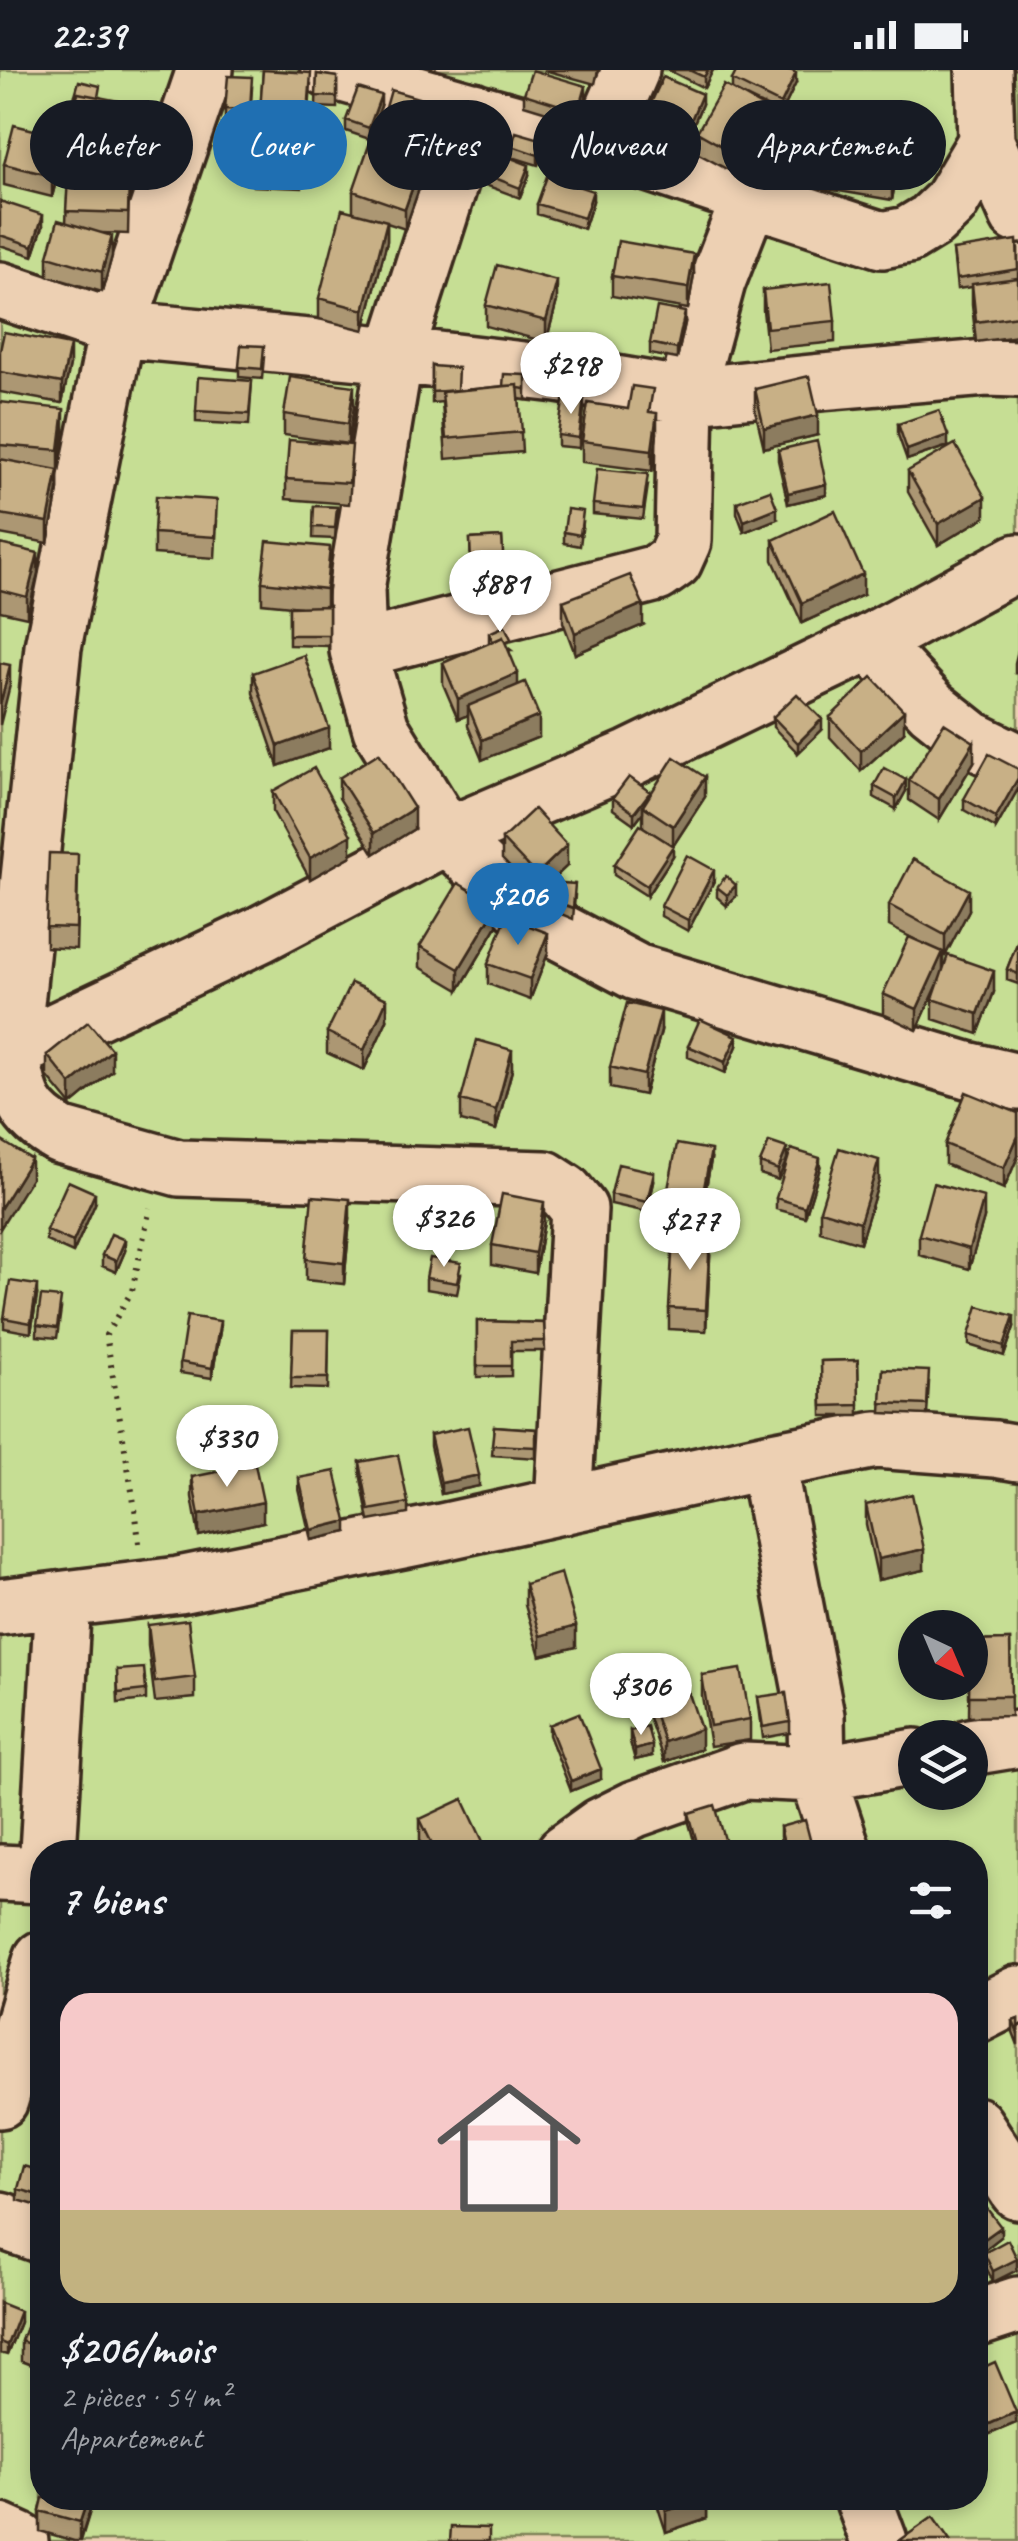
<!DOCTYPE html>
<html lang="fr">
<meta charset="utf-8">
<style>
body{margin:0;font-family:Caveat,sans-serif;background:#20242c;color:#f1f3f6;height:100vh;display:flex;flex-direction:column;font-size:38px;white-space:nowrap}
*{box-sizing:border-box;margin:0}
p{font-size:32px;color:#9ea1a6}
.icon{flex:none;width:55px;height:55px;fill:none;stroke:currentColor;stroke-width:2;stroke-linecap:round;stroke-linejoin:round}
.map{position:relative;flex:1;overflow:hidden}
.details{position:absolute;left:30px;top:1770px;width:958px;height:670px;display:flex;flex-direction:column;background:#171b24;border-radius:40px;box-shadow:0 5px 15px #0003}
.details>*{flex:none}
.hud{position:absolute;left:30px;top:30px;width:960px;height:90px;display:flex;gap:20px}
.needle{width:65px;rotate:136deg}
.fabs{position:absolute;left:898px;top:1540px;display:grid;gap:20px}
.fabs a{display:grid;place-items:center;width:90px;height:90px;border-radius:50%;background:#171b24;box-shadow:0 5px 15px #0003;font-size:50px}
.price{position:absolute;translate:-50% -85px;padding:0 22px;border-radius:35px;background:#fff;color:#222;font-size:32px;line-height:65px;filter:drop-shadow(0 2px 5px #0008)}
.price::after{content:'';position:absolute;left:50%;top:60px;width:30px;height:22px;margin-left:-15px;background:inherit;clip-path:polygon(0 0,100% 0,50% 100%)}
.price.active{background:#1f6fb2;color:#fff}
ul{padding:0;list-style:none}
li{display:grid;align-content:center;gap:20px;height:530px;padding:0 30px}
li span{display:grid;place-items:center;height:310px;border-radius:30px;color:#555}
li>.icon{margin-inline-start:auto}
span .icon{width:180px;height:180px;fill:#fffc;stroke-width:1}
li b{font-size:42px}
h2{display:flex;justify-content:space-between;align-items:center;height:120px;padding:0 30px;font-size:42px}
.tag{padding:0 35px;border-radius:45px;background:#171b24;box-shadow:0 5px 15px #0003;font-size:35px;line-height:90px}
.tag.active{background:#1f6fb2;color:#fff}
.status{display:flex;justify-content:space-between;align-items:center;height:70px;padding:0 50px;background:#171b24;direction:ltr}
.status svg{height:28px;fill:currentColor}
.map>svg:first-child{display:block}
.green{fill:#c6de94;stroke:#808459;stroke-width:2.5;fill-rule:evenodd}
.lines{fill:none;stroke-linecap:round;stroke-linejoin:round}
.minor-casing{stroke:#3b2a1e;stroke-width:62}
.path{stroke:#3b2a1e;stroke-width:6;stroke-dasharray:2.5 8;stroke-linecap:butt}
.minor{stroke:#edd0b3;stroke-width:55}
.wall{fill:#ac9773;stroke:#3b2a1e;stroke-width:2.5}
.shaded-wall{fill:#8c7b5e;stroke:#3b2a1e;stroke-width:2.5}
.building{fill:#c8b086;stroke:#3b2a1e;stroke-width:2.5}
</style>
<div class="status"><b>22:39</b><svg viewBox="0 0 49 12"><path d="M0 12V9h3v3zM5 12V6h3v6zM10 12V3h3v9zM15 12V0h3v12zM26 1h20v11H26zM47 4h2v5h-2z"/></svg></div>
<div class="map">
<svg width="1018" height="2471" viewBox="0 0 1018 2471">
<rect width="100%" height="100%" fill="#edd0b3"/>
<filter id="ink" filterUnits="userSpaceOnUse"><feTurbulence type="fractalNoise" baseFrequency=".01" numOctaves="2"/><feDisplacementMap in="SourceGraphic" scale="20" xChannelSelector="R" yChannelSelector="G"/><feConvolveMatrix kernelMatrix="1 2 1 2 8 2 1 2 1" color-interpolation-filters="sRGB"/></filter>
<g filter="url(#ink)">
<path class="green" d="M0,0H1018V2471H0ZM915,1558H970V1612H915ZM915,1668H970V1722H915ZM42,1782H975V2428H42Z"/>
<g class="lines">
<g class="minor-casing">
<path id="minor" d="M205,0L117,259L53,577L11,982C19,1023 20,1043 60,1065L179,1098L545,1109L565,1122L579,1139L563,1436
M329,0L598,76
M631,0L598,76L750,127L717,212L686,326L683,471L674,491L657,503L358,580L381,659L447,766L530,846L636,902L967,1000L1018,1012
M986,72L1018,145
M750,127L882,170L908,165L931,151L950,133L986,72L984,0
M0,220L117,259L395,285L557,304L686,326L821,312L986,298L1018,299
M870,572L932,638L971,669L1018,692
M358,580L356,519L395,285L473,40
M0,989L11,982L259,865L447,766L630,688L870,572L1018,492
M767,1391L816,1646L817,1704L843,1782
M0,1537L179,1515L442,1462L767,1391L876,1370L995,1379L1018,1383
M970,1677L1018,1669
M48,1782L63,1530
M565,1782L601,1756L635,1739L743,1701L817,1704L915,1687
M0,1803L42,1805
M975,1946L1018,1924
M0,2030L42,1889
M975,2055L1018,2121
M0,2150L42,2165
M975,2249L1018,2235
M863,2428L879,2471
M0,2462L20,2471"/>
</g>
<path class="path" d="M139,1473L136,1445L106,1265L132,1221L150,1138"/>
<use href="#minor" class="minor"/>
</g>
<path class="wall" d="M263,0L311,14L308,55L305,54L302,118L253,116V95L260,47Z
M544,0H598L595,14Z
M668,0H713L704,18Z
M317,4L337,7V38L316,37Z
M732,10L796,13L781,44L742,25L763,57L736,104L697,83V62L732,20Z
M252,18L250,51L225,50V39Z
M524,24L586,27L579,52L524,35Z
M75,25L100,27L144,57L138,86L72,72V51Z
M651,33L702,34L691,60L666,50V60L660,79L633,70V59L651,44Z
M381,36L369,69L346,61V50Z
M449,57L437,99L421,95V113L405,159L387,153V171L364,260L319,249V228L353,142V121L379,78V62Z
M512,76L544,80L538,95L512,87Z
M62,88L52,127L4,115V94Z
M609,98L604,116L583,110V99Z
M821,98L897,102L892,130L821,118Z
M477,101L529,105L520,128L477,112Z
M144,102L140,121L129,119L128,164L103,163L112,186L102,222L48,206V186L66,153L68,107L106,109V103Z
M0,131L43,156L33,186L0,175Z
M593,131L584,159L537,144V134Z
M1018,179V266L976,272L972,235V217L957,219L953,180Z
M694,204L688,239L612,226V206Z
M763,220L835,251V272L767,279L763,240Z
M557,231L546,272L486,256V235Z
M685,253L677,289L650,284V273Z
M0,281L70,295L62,333L0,322Z
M264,287L262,309L239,307V297Z
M432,296L458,321L503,316L526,305V330L519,329L522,382L446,389L442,332L432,333Z
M252,311L249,355L196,352V341Z
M755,319L818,365L764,378L755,340Z
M0,332L64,359L59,401H58V420L48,473L0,464Z
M354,337L348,374L284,365V344Z
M584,338L579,378L558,376V365Z
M652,342L657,363L652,401L582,392V371Z
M898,354L948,376L907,390L898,365Z
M778,380L826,425L788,434L778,390Z
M352,395L349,434L286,429V409Z
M908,401L985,447L938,475L908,422Z
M648,415L643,449L593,444V434Z
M737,432L777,449L744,462L737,443Z
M314,436L337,437L335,469L313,468Z
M217,451L215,488L154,484V463Z
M583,452L580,476L564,473V462Z
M502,467L505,524L472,526L470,469Z
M773,470L863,525L802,553L773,490Z
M0,474L38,503L27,547L0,541Z
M330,498L326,536H329V576L289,575V537H301L262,533V512Z
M563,531L643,555L575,584L563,552Z
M489,563L511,580H509L518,615L539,667L482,690L468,656V645L458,649L443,614V593L489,573Z
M1018,580V604L1015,603V593Z
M253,603L329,678L278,696L253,623Z
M773,647L822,660L798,683L773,657Z
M830,647L904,662L861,701L830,667Z
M974,692L939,750L909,730V710Z
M1018,699V719L996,758L964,740V729Z
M339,708L414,759L374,784L339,728Z
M874,716L906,721L896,739L874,727Z
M273,721L351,786L310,809L273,742Z
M650,725L705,727L673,776L643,757V742L634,754L613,739V728Z
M502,769L567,796L550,812L575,825L573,849L549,839L548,814L536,825L502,789Z
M673,786L647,826L614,805V795Z
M78,804L76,879L46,877V857Z
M714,811L688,861L661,846V836Z
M717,817L736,826L727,836L717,827Z
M889,835L969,840L945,886L943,885V902L994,922L978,964L933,949V929L941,905L917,960L883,944V924L914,869L889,856Z
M497,856L459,920L420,897V876Z
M1018,871V914L1007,910V899Z
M548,883L530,930L488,914V894Z
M387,950L364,1000L327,983V962Z
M661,961L644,1025L610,1018V997Z
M688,976H737L725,1003L688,987Z
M47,985L112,1001L71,1035L47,1006Z
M512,1000L496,1060L461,1051V1030Z
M1018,1043V1086L1004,1119L945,1094V1074Z
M787,1089L778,1110L760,1104V1093Z
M711,1090L701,1145L666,1140V1129Z
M820,1098L805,1147L776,1139V1128Z
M879,1111L860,1173L820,1161V1140Z
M654,1112L647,1142L611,1134V1124Z
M95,1134L73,1183L46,1171V1160Z
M474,1148L472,1170L451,1168V1157Z
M984,1148L969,1199L919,1185V1165Z
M350,1150L344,1214L306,1210V1189Z
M544,1152L535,1203L492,1195V1175Z
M125,1181L116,1202L102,1196V1185Z
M710,1188L706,1261L669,1259V1238Z
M461,1204L457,1224L426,1219V1208Z
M37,1226L31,1263L4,1258V1248Z
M61,1239L57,1268L37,1266V1255Z
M477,1251L544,1253L545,1281H511V1306L477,1307Z
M1014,1257L1004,1286L969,1275V1265Z
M293,1260H329L328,1319L291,1318Z
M220,1261L212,1308L180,1303V1292Z
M858,1290L859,1346H822L821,1291Z
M883,1299L929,1312L927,1345L881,1343Z
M494,1356L536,1359V1388L492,1385Z
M430,1365L479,1416L441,1424L430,1376Z
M360,1392L408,1433V1444L369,1451L360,1403Z
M192,1407L263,1452L199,1466L192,1427Z
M299,1408L347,1462L311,1470L299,1419Z
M866,1435L924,1500L878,1510L866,1455Z
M525,1514L576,1577L540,1586L525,1535Z
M148,1555L195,1607V1628L155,1632L148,1576Z
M1010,1570L1011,1646L969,1647L970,1571Z
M117,1600L146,1620V1630L118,1633Z
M702,1605L750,1649V1670L710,1676L702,1626Z
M646,1619L701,1679L664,1692L646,1639Z
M758,1627L790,1652V1663L763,1668Z
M549,1655L601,1709L571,1721L549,1665Z
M630,1661L652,1686L635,1690L630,1672Z
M689,1743L726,1782H697L689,1753Z
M420,1749L488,1782H426L420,1770Z
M780,1757L813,1782H784L780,1767Z
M1018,1949V1975L1013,1962V1951Z
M42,2101V2137L18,2130V2119Z
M975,2143L1001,2167L983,2181L975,2170Z
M984,2183L1017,2200L993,2212L984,2193Z
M42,2216V2299L21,2291V2271Z
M0,2233L20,2252L7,2285L0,2283Z
M975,2301L1016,2353L985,2366L975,2343Z
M43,2428H94L81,2471H74L40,2461V2441Z
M655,2428H707V2448L666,2462Z"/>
<path class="shaded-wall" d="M708,0H713L704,18V7Z
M796,3V13L781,44V34Z
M586,16V27L579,52V41Z
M702,24V34L691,60V50Z
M381,25V36L369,69V58Z
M144,36V57L138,86V65Z
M449,37V57L437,99V79Z
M763,37V57L736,104V84Z
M666,49V60L660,79V68Z
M62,67V88L52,127V106Z
M544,70V80L538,95V85Z
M897,82V102L892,130V110Z
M609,87V98L604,116V105Z
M144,91V102L140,121V111Z
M421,93V113L405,159V139Z
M529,95V105L520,128V118Z
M593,121V131L584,159V148Z
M43,145V156L33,186V176Z
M387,151V171L364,260V240Z
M112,166V186L102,222V202Z
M694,184V204L688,239V218Z
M557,211V231L546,272V251Z
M685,242V253L677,289V279Z
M70,275V295L62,333V313Z
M354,316V337L348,374V354Z
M584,328V338L579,378V368Z
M64,339V359L59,401V380Z
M657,343V363L652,401V380Z
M818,345V365L764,378V358Z
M948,365V376L907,390V380Z
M58,400V420L48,473V452Z
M826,414V425L788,434V423Z
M985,427V447L938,475V454Z
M777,438V449L744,462V451Z
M330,477V498L326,539V519Z
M38,483V503L27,547V527Z
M863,504V525L802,553V533Z
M643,534V555L575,584V563Z
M10,595V615L0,655V635Z
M518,603V623L468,636V645L458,649V629Z
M904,641V662L861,701V681Z
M539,646V667L482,690V670Z
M822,649V660L798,683V673Z
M329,658V678L278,696V676Z
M974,672V692L939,750V729Z
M705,707V727L673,776V756Z
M1018,708V719L996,758V747Z
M906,710V721L896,739V728Z
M650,722V733L643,736V742L634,754V743Z
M414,738V759L374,784V763Z
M351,765V786L310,809V788Z
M567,775V796L536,825V805Z
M673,776V786L647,826V816Z
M714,800V811L688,861V850Z
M736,815V826L727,836V825Z
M969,820V840L945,886V865Z
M497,836V856L459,920V899Z
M548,863V883L530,930V909Z
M943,882V903L917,960V939Z
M994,901V922L978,964V944Z
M387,929V950L364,1000V980Z
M661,941V961L644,1025V1005Z
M737,966V976L725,1003V992Z
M112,980V1001L71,1035V1014Z
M512,980V1000L496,1060V1040Z
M1018,1066V1086L1004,1119V1098Z
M787,1078V1089L778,1110V1100Z
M711,1080V1090L701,1145V1134Z
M820,1088V1098L805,1147V1137Z
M31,1089V1109L0,1159V1139Z
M879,1090V1111L860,1173V1152Z
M654,1102V1112L647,1142V1132Z
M95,1123V1134L73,1183V1172Z
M984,1127V1148L969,1199V1179Z
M350,1129V1150L344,1214V1193Z
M544,1132V1152L535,1203V1183Z
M710,1167V1188L706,1261V1240Z
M125,1170V1181L116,1202V1191Z
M37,1215V1226L31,1263V1253Z
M1014,1246V1257L1004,1286V1276Z
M220,1251V1261L212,1308V1298Z
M479,1405V1416L441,1424V1413Z
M263,1432V1452L199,1466V1445Z
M347,1451V1462L311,1470V1460Z
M924,1479V1500L878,1510V1489Z
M576,1556V1577L540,1586V1566Z
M701,1659V1679L664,1692V1672Z
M652,1675V1686L635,1690V1680Z
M601,1699V1709L571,1721V1711Z
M726,1773V1782H699V1780Z
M1001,2157V2167L983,2181V2170Z
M1017,2189V2200L993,2212V2201Z
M980,2194V2214L975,2217V2197Z
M20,2241V2252L7,2285V2275Z
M1016,2342V2353L985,2366V2356Z
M88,2428H94L80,2471V2452Z
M707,2428V2448L666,2462V2441Z"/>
<path class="building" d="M263,0L311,3L308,44L260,41Z
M532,0L586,16L579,41L524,24Z
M689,0H708L704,7Z
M737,0H790L796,3L781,34L732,10Z
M317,4L337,7V27L316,26Z
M228,6L252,7L250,40L225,39Z
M663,7L702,24L691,50L651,33Z
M79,11L100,16L98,27L78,23L77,25H75Z
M724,15L763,37L736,84L697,62Z
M358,18L381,25L369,58L346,50Z
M391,20L449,37L437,79L379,62Z
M78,23L144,36L138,65L72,51Z
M639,40L666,49L660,68L633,59Z
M256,47L305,49L302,98L253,95Z
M14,55L62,67L52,106L4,94Z
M516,62L544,70L538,85L512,76Z
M826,69L897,82L892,110L821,98Z
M369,75L421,93L405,139L353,121Z
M486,78L529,95L520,118L477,101Z
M588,81L609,87L604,105L583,99Z
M111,83L144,91L140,111L106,103Z
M77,84L102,85L101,109L76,108Z
M547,106L593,121L584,148L537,134Z
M68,107L129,110L128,143L66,141Z
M0,131L43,145L33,176L0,165Z
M342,139L387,151L364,240L319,228Z
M58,150L112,166L102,202L48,186Z
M1017,170L1018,199L957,209L953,180Z
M618,171L694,184L688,218L612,206Z
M497,195L557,211L546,251L486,235Z
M1018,208V246L976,252L972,214Z
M831,212L835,251L767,258L763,220Z
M657,237L685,242L677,279L650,273Z
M4,262L70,275L62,313L0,302V281Z
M241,275L264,276L262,299L239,297Z
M432,296L458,298L457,320L432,322Z
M504,304L526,305V319L518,318V315L503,316Z
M809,306L818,345L764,358L755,319Z
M198,307L252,311L249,344L196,341Z
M290,307L354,316L348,354L284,344Z
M518,315L522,362L446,369L442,322Z
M632,316L653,319L649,342L657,343L652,380L582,371L588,333L628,339Z
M564,325L584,328L579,368L558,365Z
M0,332L64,339L59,380L0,375Z
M939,340L948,365L907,380L898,354Z
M289,370L352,375L349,413L286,409Z
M817,371L826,414L788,423L778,380Z
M955,374L985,427L938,454L908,401Z
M0,389L58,400L48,452L0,444Z
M597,399L648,404L643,439L593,434Z
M770,420L777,438L744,451L737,432Z
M156,426L217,430L215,467L154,463Z
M314,436L337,437L335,458L313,457Z
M567,439L583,441L580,465L564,462Z
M835,441L863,504L802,533L773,470Z
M502,467L505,513L472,515L470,469Z
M267,471L330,477L326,519L262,512Z
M0,474L38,483L27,527L0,520Z
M630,505L643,534L575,563L563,531Z
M329,536V565H289V537Z
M505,556L511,569L505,572L503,567L493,572L489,563Z
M503,567L518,603L458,629L443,593Z
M304,585L329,658L278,676L253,603Z
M0,593L10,595L0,635Z
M872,607L904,641L861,681L830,647Z
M525,612L539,646L482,670L468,636Z
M797,624L822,649L798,673L773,647Z
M944,653L974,672L939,729L909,710Z
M379,683L414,738L374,763L339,708Z
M989,684L1018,699V708L996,747L964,729Z
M674,687L705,707L673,756L643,736Z
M314,698L351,765L310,788L273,721Z
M884,698L906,710L896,728L874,716Z
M629,707L650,722L634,743L613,728Z
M534,739L567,775L536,805L502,769Z
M640,755L673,776L647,816L614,795Z
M49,783L78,784L76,858L46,857Z
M687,785L714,800L688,850L661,836Z
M913,789L969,820L945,865L889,835Z
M726,806L736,815L727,825L717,817Z
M548,812L575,814L573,838L549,829Z
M458,813L497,836L459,899L420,876Z
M506,847L548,863L530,909L488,894Z
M909,867L943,882L917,939L883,924Z
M1018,871V904L1007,899Z
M948,885L994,901L978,944L933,929Z
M351,913L387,929L364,980L327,962Z
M627,933L661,941L644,1005L610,997Z
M700,949L737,966L725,992L688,976Z
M88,952L112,980L71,1014L47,985Z
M477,970L512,980L496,1040L461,1030Z
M966,1022L1018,1043V1066L1004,1098L945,1074Z
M2,1071L31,1089L0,1139V1074Z
M769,1072L787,1078L778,1100L760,1093Z
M677,1074L711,1080L701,1134L666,1129Z
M839,1078L879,1090L860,1152L820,1140Z
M791,1079L820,1088L805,1137L776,1128Z
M618,1094L654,1102L647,1132L611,1124Z
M68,1111L95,1123L73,1172L46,1160Z
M933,1113L984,1127L969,1179L919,1165Z
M502,1124L544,1132L535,1183L492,1175Z
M312,1126L350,1129L344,1193L306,1189Z
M454,1135L474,1138L472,1159L451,1157Z
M111,1164L125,1170L116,1191L102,1185Z
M673,1166L710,1167L706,1240L669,1238Z
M430,1188L461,1193L457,1213L426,1208Z
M10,1211L37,1215L31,1253L4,1248Z
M41,1226L61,1228L57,1258L37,1255Z
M978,1236L1014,1246L1004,1276L969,1265Z
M187,1246L220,1251L212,1298L180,1292Z
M477,1251L544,1253L545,1271H511V1296H477Z
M293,1260H329L328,1308H291Z
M858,1290L859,1335L822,1336L821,1291Z
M883,1299L929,1301L927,1335L881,1333Z
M494,1356L536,1359V1377L492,1375Z
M468,1357L479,1405L441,1413L430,1365Z
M398,1385L408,1433L369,1440L360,1392Z
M255,1394L263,1432L199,1445L192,1407Z
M335,1401L347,1451L311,1460L299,1408Z
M912,1424L924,1479L878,1489L866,1435Z
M561,1503L576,1556L540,1566L525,1514Z
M188,1550L195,1607L155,1612L148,1555Z
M1010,1570L1011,1626H969L970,1571Z
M144,1598L146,1620L118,1623L117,1600Z
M741,1599L750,1649L710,1656L702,1605Z
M683,1606L701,1659L664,1672L646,1619Z
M786,1623L790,1652L763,1657L758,1627Z
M579,1643L601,1699L571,1711L549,1655Z
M647,1656L652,1675L635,1680L630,1661Z
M463,1729L488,1782H436L420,1749Z
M715,1735L726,1773L699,1780L689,1743Z
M805,1750L813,1781L786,1782L780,1757Z
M775,1777L777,1782H754Z
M1018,1949V1964L1013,1951Z
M24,2096L42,2101V2126L18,2119Z
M985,2136L1001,2157L983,2170L975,2160V2143Z
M1008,2170L1017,2189L993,2201L984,2183Z
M975,2184L980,2194L975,2197Z
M42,2215V2279L21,2271Z
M0,2233L20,2241L7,2275L0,2272Z
M995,2292L1016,2342L985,2356L975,2333V2301Z
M43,2428H88L80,2452L40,2441Z
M662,2428H707L666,2441Z
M933,2447L950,2471H899Z
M451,2457L489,2458V2471H450Z"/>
</g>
</svg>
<div class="fabs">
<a><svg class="needle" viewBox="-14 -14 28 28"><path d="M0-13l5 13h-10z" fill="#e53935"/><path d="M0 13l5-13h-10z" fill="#9ea1a6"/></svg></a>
<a><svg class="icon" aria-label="layers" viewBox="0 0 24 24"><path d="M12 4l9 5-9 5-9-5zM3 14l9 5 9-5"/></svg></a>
</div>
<b class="price" style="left:571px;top:347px">$298</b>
<b class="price" style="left:500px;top:565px">$881</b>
<b class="price active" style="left:518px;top:878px">$206</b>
<b class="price" style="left:444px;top:1200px">$326</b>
<b class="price" style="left:690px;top:1203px">$277</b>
<b class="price" style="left:227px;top:1420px">$330</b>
<b class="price" style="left:641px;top:1668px">$306</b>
<div class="hud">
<a class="tag">Acheter</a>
<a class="tag active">Louer</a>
<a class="tag">Filtres</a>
<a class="tag">Nouveau</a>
<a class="tag">Appartement</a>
</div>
<section class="details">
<h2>7 biens<svg class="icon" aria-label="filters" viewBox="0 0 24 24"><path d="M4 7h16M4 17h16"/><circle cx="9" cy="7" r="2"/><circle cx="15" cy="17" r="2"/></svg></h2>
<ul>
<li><span style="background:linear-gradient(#f6c9c9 70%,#c2b280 0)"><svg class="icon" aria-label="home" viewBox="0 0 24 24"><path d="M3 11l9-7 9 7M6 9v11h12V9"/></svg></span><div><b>$206/mois</b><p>2 pièces · 54 m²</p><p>Appartement</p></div></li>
</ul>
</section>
</div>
